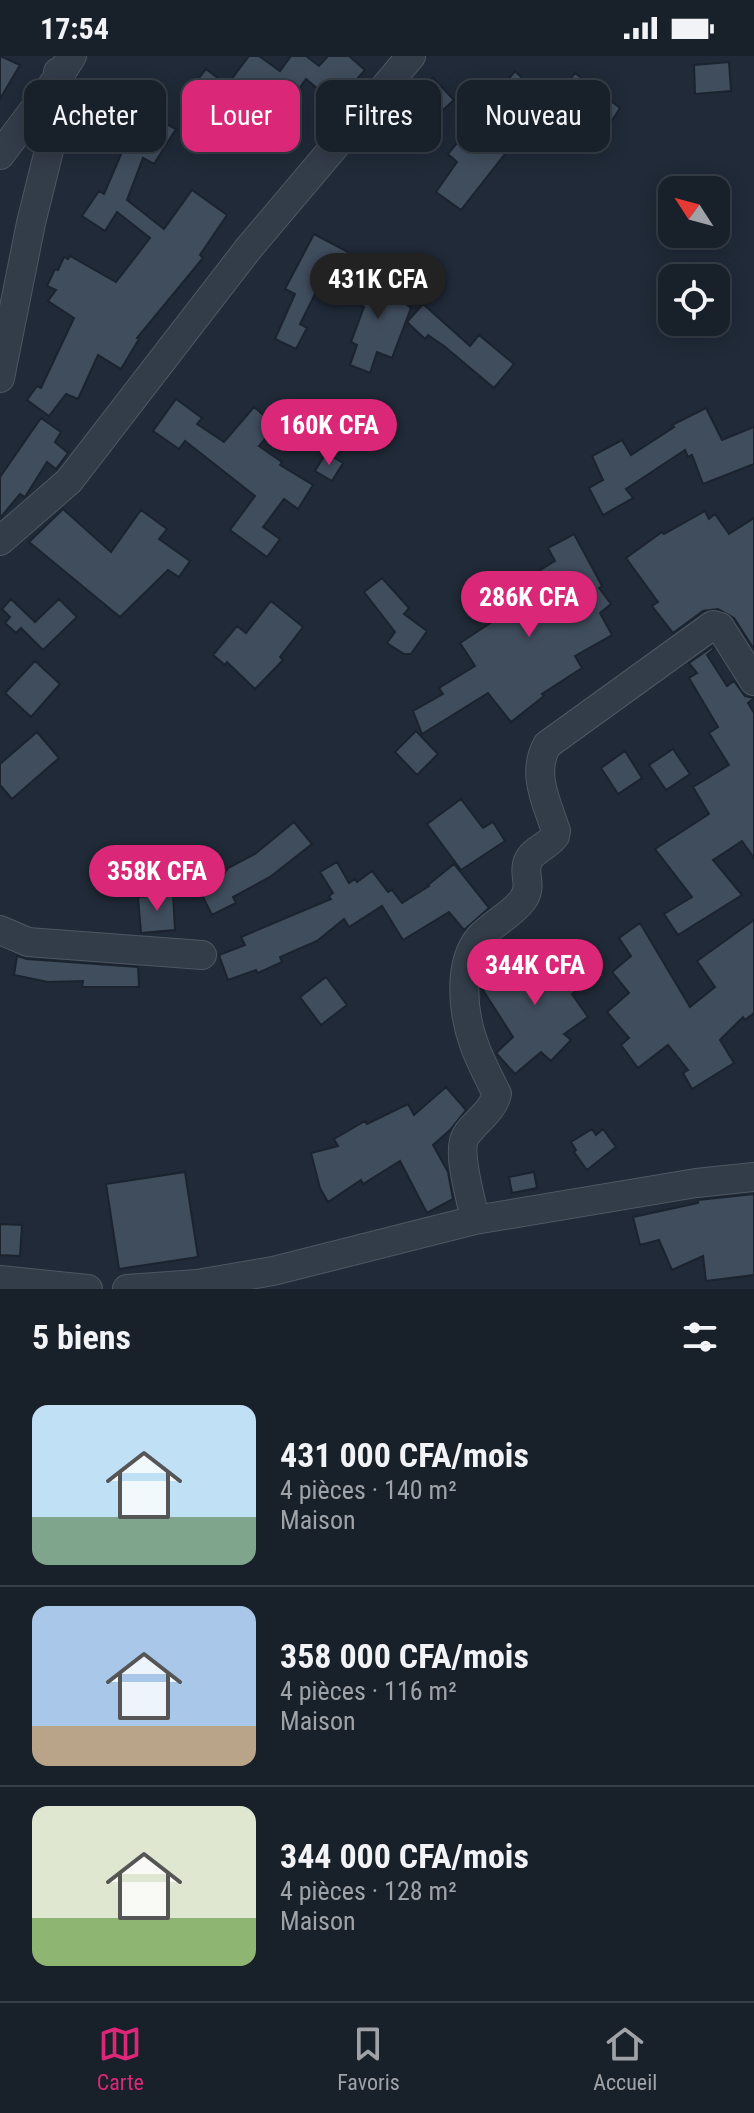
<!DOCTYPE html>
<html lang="fr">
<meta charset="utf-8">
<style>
body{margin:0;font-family:"Roboto Condensed",sans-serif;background:#212832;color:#f1f3f6;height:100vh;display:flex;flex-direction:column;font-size:30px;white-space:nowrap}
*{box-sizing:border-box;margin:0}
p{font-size:26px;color:#9fa3a8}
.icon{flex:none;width:44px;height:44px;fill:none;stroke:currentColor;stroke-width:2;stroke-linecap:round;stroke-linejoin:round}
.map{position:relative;height:1233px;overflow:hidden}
.panel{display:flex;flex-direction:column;background:#18202a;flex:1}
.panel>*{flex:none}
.guide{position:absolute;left:24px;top:24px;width:706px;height:72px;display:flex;gap:16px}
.needle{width:52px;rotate:306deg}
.tools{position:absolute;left:658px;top:120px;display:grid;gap:16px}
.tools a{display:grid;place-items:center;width:72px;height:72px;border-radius:16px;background:#18202a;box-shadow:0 4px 20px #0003,0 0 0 2px #363e47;font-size:40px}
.price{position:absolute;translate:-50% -68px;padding:0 18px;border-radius:28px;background:#db2777;color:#fff;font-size:26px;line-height:52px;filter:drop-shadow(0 2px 4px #0008)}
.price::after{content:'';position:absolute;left:50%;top:48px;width:24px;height:18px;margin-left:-12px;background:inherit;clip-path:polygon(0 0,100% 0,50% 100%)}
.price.active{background:#222;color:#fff}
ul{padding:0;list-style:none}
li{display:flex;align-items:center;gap:24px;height:200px;padding:0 32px}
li+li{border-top:2px solid #363e47}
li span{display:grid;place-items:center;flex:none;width:224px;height:160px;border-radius:16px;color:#555}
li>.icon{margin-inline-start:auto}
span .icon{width:96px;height:96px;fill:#fffc;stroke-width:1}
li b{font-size:34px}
h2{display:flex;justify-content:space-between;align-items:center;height:96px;padding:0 32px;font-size:34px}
.pill{padding:0 28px;border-radius:16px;background:#18202a;box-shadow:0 4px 20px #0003,0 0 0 2px #363e47;font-size:28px;line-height:72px}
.pill.active{background:#db2777;color:#fff}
.status{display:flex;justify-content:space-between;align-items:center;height:56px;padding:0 40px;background:#18202a;direction:ltr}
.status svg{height:22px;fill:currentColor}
.menu{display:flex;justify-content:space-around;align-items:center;height:112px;border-top:2px solid #363e47;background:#18202a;font-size:22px;color:#9fa3a8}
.menu a{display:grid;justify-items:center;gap:4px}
.menu .active{color:#db2777}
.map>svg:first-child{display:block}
.building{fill:#404d5d;stroke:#1b232f;stroke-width:2}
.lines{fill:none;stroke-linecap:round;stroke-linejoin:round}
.minor-casing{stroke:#4e5763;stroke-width:30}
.minor{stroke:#333c49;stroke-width:28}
</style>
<div class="status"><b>17:54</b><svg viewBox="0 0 49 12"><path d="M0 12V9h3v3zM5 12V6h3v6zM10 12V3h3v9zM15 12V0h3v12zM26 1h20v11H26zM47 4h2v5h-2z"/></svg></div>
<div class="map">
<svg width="754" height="1233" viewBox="0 0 754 1233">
<rect width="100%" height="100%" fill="#202a38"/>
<path class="building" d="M0,0L20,9L0,43Z
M249,0H259L280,15L291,0H306L319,10L328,0H349L365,14L335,48L306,23L287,49L279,43L270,57L264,53L235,95L200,72L219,43L196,26L206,13L227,29Z
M729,6L731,35L695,38L694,9Z
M515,15L549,49L575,17L620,52L603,79L566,50L527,80L523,75L461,154L436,136L457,106L448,98Z
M433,22L454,44L420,75L400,53Z
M140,54L176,73L154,108L143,102L127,144L164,173L192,134L227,159L200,199L203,202L137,282L139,283L121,313L98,299L78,343L66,338L49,360L27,344L37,330L41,332L74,262L48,245L56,234L47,230L55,213L58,214L64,201L68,203L70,200L116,226L150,182L117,156L105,175L82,160L99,135L104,138Z
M314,178L348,196L327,235L319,230L300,268L307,272L296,293L275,283L295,238L285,233Z
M372,214L395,229L391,235L411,252L392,302L377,296L370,317L350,309L357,289L351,286L364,251L352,244Z
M423,248L470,290L479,279L514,308L494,332L444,290L428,279L425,283L407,266Z
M176,343L202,362L197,368L224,386L254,351L276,370L259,390L282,406L280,409L313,429L298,453L284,443L263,471L280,483L267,501L230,474L255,440L185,385L179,393L153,375Z
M706,352L722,384L754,371V408L703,428L692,399L688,401L685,394L626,433L633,442L603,459L589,432L603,424L592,400L622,384L631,399L674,371L672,369Z
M41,362L61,376L55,386L68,397L56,413L47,406L25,441L20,438L0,462V421Z
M326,370L347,380L339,398L318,388Z
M326,397L343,407L332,425L315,415Z
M63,453L111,496L141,454L167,473L159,483L190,505L179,521L168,514L120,561L29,486Z
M705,455L709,463L715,458L729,478L754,462V593L734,562L718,553L703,555L673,577L652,550L658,546L626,502L662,476L664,478Z
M574,478L602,530L599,532L611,548L600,557L612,579L575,600L582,612L542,638L544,640L511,666L488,637L422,678L413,655L443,638L439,632L475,610L460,587L498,562L488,546L555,505L548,492Z
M382,522L409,552L404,558L427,575L411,598H404L387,587L395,576L364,536Z
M11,543L35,566L59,543L77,561L43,594L21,572L16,577L5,567L10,561L2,553Z
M271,545L303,571L280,601L283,604L255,633L227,606L225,609L213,599L237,570L246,577Z
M712,591L714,593L707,599L727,630L734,625L745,640L754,642L748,647L754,657V802L742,785L713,804L742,839L678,879L664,858L692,841L655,793L709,758L693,731L729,709L709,677L718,671L689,622L697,617L689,607Z
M35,605L60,628L31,661L5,637Z
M416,675L438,698L417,719L395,696Z
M37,676L59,702L12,743L0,729V708Z
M673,693L690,718L666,734L649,709Z
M625,695L642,722L618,738L601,712Z
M461,743L483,772L493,766L505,785L461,814L427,768Z
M294,766L312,788L270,821L233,841L236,847L212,859L199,833L222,821L228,812L255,798Z
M337,806L349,827L355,823L357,826L372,815L388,836L392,834L402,847L429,830L428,829L454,808L489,852L464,874L449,856L403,884L382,850L349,871L344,863L317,885L280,901L282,906L258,917L256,914L228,924L219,899L245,889L241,881L331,843L329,840L333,837L320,816Z
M173,838L175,874L141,877L138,841Z
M754,864V957L745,964L743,961L720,984L734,1007L692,1033L683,1017L688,1014L668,989L638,1012L621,989L629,982L607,956L629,937L612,916L631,900L619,882L640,867L690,951L715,931L697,905Z
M555,889L583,930L572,938L588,961L564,978L571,984L551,1005L541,996L515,1018L496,997L513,981L481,931L483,913L497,904L509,922Z
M17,900L27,903L138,911L139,931H82L83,925L48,926L14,919Z
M326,921L347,949L321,969L300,941Z
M446,1031L466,1054L450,1074L433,1089L448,1116L453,1143L427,1157L400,1105L363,1128L361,1124L328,1146L320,1132L311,1097L338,1090L334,1083L365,1065L367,1068L408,1048L414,1059Z
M592,1073L596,1079L603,1073L616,1091L587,1114L574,1096L576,1094L571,1086Z
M185,1116L198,1201L119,1213L106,1128Z
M534,1116L537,1132L512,1137L509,1121Z
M754,1138V1219L706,1225L703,1200L672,1214L659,1184L640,1189L633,1161L698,1147V1144Z
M0,1168L22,1169L20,1200L0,1199Z"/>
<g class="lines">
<g class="minor-casing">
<path id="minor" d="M0,99L59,20L58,16
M0,322L31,167L60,50L59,20L72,0
M0,485L69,425L248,193L411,0
M0,874L28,886L202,899
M475,1164C472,1145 455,1093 467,1078C477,1064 492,1056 497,1038C489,1022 480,1005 474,988C463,958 457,907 480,881C492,868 510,860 522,845C534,829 522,819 528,805C533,794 548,790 555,780L556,775C547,747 531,718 547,689L713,569L720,571L754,625
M0,1224L88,1233
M127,1233L197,1228L273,1215L475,1164L696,1127L754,1121"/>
</g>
<use href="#minor" class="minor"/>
</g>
</svg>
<div class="tools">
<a><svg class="needle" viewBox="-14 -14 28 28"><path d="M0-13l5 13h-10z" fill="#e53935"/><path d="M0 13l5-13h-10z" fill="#9fa3a8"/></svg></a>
<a><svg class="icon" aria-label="locate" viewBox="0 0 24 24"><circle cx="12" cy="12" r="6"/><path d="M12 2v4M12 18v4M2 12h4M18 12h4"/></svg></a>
</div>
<b class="price active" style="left:378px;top:265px">431K CFA</b>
<b class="price" style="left:329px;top:411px">160K CFA</b>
<b class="price" style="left:529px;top:583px">286K CFA</b>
<b class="price" style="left:157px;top:857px">358K CFA</b>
<b class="price" style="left:535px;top:951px">344K CFA</b>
<div class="guide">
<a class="pill">Acheter</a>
<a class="pill active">Louer</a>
<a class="pill">Filtres</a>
<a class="pill">Nouveau</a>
</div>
</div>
<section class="panel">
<h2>5 biens<svg class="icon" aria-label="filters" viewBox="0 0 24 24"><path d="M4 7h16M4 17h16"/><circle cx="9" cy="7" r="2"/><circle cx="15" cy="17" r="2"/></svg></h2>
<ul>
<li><span style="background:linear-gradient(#bfe0f5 70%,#7fa58c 0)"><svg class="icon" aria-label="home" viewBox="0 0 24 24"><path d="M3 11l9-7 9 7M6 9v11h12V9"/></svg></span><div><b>431 000 CFA/mois</b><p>4 pièces · 140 m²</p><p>Maison</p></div></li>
<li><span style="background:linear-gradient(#a9c7e8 75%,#b9a48a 0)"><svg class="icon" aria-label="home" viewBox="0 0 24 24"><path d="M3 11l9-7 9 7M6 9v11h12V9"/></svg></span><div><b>358 000 CFA/mois</b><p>4 pièces · 116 m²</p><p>Maison</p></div></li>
<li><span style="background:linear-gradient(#dfe7d0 70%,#8fb573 0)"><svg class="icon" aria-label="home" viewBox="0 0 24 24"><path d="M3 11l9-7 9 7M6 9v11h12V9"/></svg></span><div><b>344 000 CFA/mois</b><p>4 pièces · 128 m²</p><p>Maison</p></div></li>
</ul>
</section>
<nav class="menu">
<a class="active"><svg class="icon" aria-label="map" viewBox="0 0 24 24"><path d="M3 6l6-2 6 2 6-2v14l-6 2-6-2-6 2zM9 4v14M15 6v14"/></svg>Carte</a>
<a><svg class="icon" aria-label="saved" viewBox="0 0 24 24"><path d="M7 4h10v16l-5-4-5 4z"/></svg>Favoris</a>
<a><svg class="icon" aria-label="home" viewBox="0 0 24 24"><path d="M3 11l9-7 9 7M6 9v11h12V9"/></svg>Accueil</a>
</nav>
